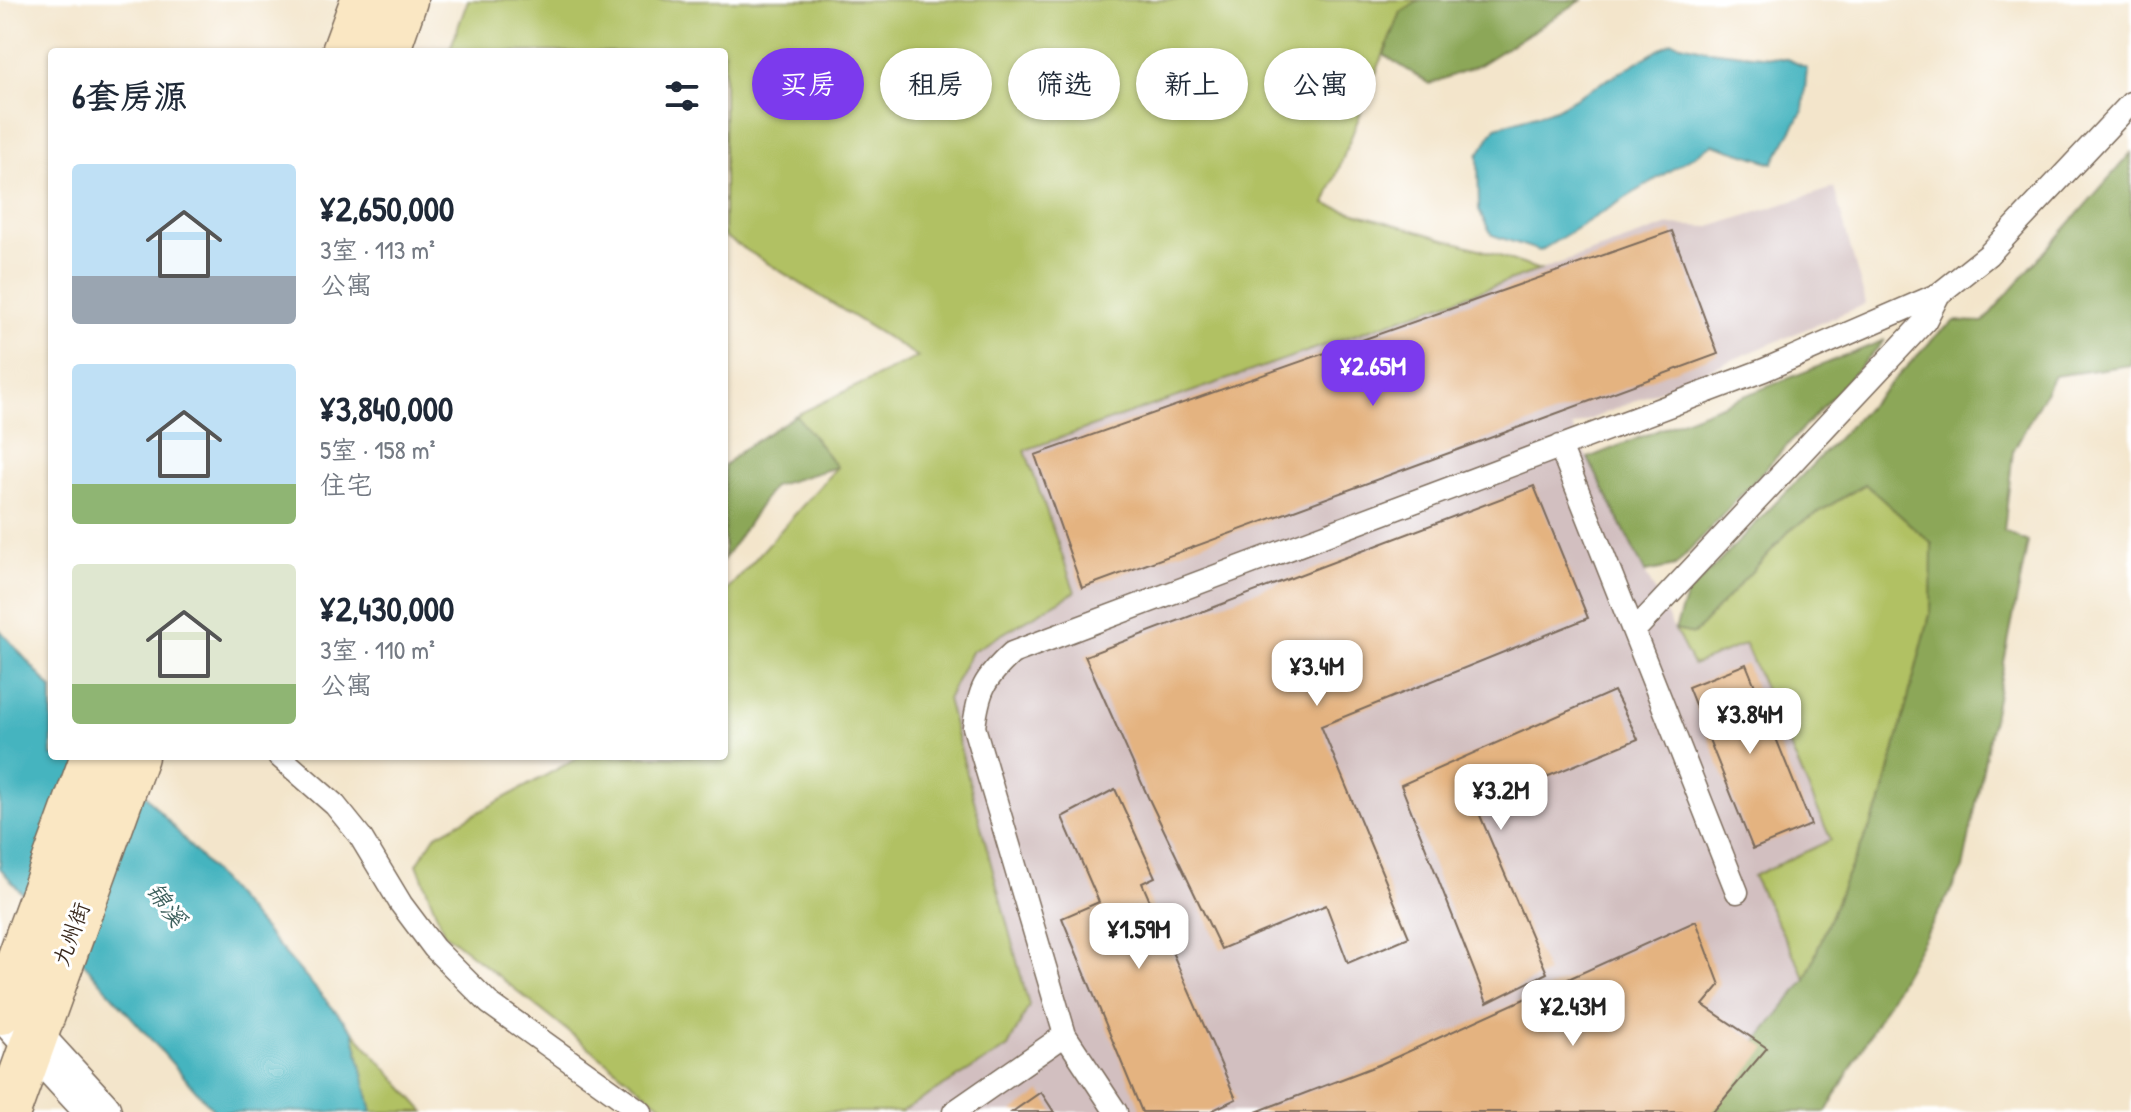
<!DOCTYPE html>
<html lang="zh">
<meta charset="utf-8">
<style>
body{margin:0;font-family:"Patrick Hand","LXGW WenKai TC",sans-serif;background:#f6f6f7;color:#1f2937;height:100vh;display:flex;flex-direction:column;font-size:30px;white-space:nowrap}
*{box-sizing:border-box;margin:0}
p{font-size:26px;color:#747a83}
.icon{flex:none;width:44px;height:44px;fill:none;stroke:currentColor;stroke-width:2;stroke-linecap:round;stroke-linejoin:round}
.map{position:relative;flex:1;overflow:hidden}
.panel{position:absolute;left:48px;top:48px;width:680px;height:712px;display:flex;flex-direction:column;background:#fff;border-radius:8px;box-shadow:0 2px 6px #0004}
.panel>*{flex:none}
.hud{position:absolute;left:752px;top:48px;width:760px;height:72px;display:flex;gap:16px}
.price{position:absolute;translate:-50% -68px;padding:0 18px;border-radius:16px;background:#fff;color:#222;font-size:26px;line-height:52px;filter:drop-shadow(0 2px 4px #0008)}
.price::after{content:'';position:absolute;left:50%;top:48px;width:24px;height:18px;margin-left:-12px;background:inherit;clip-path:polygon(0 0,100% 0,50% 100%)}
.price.active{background:#7c3aed;color:#fff}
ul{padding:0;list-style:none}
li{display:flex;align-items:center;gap:24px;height:200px;padding:0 24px}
li span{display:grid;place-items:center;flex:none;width:224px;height:160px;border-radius:8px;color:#555}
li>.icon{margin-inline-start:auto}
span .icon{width:96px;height:96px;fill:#fffc;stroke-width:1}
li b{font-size:34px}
h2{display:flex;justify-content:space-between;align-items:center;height:96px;padding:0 24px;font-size:34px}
.tag{padding:0 28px;border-radius:36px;background:#fff;box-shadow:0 2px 6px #0004;font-size:28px;line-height:72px}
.tag.active{background:#7c3aed;color:#fff}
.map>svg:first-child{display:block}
.industrial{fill:#d2bfc0}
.green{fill:#b1c163;stroke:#767640;stroke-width:2}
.forest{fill:#8ca759;stroke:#64683c;stroke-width:2}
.water{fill:#45b4bf;stroke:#406f6e;stroke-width:2}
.building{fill:#e4b380}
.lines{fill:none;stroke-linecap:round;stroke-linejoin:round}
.service-casing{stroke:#7b6b5b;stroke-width:25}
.tertiary-casing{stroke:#7b6b5b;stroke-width:47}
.secondary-casing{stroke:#7b6b5b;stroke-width:47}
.service{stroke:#fff;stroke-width:22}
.tertiary{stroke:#fff;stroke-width:44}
.secondary{stroke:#fae7c3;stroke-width:44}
.labels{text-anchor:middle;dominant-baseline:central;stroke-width:6;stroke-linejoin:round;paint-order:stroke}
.street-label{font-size:22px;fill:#3b2a1e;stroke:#fff}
.water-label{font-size:24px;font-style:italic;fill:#3f615e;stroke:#fff}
</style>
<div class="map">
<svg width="2131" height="1112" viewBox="0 0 2131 1112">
<rect width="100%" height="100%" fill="#fff"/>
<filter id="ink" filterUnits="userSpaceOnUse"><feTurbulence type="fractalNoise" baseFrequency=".0125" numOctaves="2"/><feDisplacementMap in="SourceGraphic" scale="16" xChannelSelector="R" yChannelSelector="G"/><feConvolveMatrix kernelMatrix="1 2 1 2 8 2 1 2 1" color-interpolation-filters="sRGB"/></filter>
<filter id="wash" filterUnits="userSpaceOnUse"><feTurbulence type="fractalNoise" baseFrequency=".006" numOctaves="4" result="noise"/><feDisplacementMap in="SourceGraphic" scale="32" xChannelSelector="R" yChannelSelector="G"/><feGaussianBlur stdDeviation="1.8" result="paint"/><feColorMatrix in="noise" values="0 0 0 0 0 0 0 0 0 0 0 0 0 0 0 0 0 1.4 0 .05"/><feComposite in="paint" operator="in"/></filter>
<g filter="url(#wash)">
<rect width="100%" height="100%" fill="#f3e5cb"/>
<path class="industrial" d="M1834,188L1866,304L1572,427L1692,665L1745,644L1831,841L1753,876L1806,979L1701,1112H901L1008,1047L1029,1006L947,699L971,652L1075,592L1025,450L1669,225L1710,227Z"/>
<path class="green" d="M468,0H1420L1400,12L1325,204L1479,249L1540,270L1025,450L1075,592L971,652L947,699L1029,1006L1008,1047L901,1112H670L444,933L417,864L435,836L581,756H724V594L837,467L796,415L918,357L724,236V52H449Z
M1866,484L1933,544L1931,611L1880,806L1844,882L1806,979L1753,876L1831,840L1745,644L1693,665L1675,630L1694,634L1791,529Z
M353,1031L425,1112H372Z"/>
<path class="forest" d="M1420,0H1582L1479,65L1430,84L1384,55L1401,12Z
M2131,153V365L2054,376L2013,451L2004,531L2028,542L1963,869L1826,1112H1701L1806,979L1844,882L1880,806L1931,611L1932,544L1865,484L1791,529L1694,634L1675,630L1686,596L1940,332L1955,321L1983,322Z
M1885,340L1675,566L1645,572L1588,458Z
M796,415L837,467L773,486L724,559V466L742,450Z"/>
<path class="water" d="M1672,42L1708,50L1787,59L1807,68L1803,111L1773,163L1713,144L1540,251L1492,235L1479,211L1478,155L1496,127L1556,109Z
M0,630L52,689V756H111L353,1031L372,1112H215L0,868Z"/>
<g id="blocks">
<path class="building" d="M1672,231L1718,354L1082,588L1035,455Z
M1534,486L1588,618L1321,726L1409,937L1348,963L1326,905L1221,949L1148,797L1085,656Z
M1746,664L1811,825L1753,849L1688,687Z
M1614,691L1638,739L1476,806L1547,973L1487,1003L1401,785Z
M1115,789L1155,877L1142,883L1236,1099L1209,1112H1142L1062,918L1099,902L1062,817Z
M1696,921L1720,985L1703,1005L1767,1048L1713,1112H1256L1381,1064Z
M1041,1092L1054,1112H1012Z"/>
</g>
</g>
<g filter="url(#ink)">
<use href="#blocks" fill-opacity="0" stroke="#7b6b5b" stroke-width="2"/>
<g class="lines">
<g class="service-casing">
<path id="service" d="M1560,446L1737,892
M1634,631L1925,321L1939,294
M279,756L335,805L360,836L401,904L434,948L489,1003L641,1112
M954,1112L1065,1035
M1116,1112L1065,1035L974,727C979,689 984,679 1012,653L1764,370L1939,294L1988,255L2131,103"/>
</g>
<g class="tertiary-casing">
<path id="tertiary" d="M10,1015L99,1112"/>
</g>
<g class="secondary-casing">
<path id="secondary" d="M344,52L363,0
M387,52L405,0
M0,1012L93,756
M8,1112L136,756"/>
</g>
<use href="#service" class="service"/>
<use href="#tertiary" class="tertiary"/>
<use href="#secondary" class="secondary"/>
</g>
</g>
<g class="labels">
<g class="street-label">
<text transform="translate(71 934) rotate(-70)">九州街</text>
</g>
<g class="water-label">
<text transform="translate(167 904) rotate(53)">锦溪</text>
</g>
</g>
</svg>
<b class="price active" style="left:1373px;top:408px">¥2.65M</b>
<b class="price" style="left:1317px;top:708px">¥3.4M</b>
<b class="price" style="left:1750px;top:756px">¥3.84M</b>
<b class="price" style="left:1501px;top:832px">¥3.2M</b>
<b class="price" style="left:1139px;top:971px">¥1.59M</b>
<b class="price" style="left:1573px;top:1048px">¥2.43M</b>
<div class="hud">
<a class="tag active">买房</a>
<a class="tag">租房</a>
<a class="tag">筛选</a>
<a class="tag">新上</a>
<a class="tag">公寓</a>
</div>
<section class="panel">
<h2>6套房源<svg class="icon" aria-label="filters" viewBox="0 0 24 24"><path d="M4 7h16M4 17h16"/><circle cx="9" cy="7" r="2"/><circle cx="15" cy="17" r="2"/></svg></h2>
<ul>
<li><span style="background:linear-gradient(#bfe0f5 70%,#9aa5b1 0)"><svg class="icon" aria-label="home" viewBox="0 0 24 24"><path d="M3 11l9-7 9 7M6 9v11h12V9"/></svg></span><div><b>¥2,650,000</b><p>3室 · 113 m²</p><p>公寓</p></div></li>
<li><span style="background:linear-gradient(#bfe0f5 75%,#8fb573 0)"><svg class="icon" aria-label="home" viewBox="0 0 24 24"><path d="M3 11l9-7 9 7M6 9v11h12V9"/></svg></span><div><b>¥3,840,000</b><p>5室 · 158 m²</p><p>住宅</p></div></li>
<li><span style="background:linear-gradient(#dfe7d0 75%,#8fb573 0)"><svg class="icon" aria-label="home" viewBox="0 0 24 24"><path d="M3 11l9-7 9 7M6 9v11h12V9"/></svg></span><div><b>¥2,430,000</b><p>3室 · 110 m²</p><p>公寓</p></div></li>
</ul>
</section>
</div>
